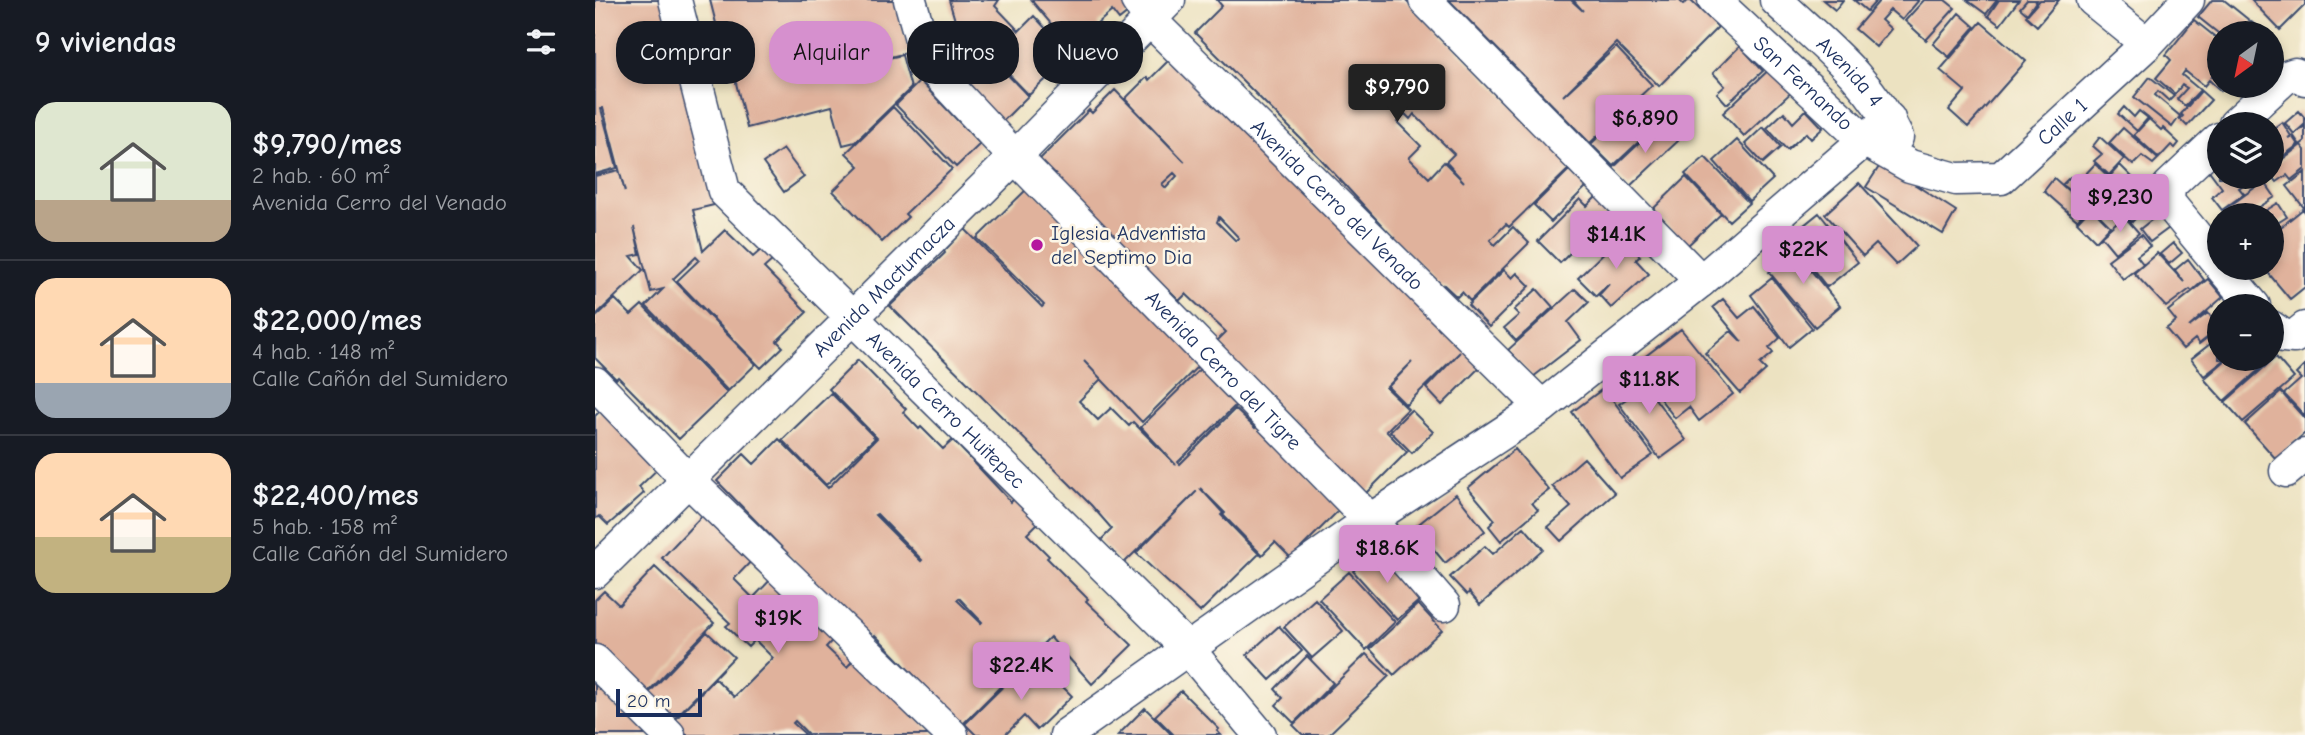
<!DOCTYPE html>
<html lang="es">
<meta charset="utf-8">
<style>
body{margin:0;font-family:"Comic Neue",sans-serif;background:#20242c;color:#f1f3f6;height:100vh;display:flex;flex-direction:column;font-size:26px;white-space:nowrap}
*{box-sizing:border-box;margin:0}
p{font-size:23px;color:#9ea1a6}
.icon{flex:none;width:38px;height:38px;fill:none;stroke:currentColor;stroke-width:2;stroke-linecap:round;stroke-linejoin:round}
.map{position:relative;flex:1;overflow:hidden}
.drawer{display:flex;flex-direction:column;background:#171b24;width:595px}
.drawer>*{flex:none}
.guide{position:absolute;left:21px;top:21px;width:665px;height:63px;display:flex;gap:14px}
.needle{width:46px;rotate:213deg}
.fabs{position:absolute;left:1612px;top:21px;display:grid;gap:14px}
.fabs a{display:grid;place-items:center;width:77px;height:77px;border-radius:50%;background:#171b24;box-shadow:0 4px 10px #0003;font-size:35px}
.scale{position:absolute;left:21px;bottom:18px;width:86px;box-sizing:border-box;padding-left:7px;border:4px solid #1b2f5e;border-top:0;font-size:19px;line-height:24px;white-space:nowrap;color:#1b2f5e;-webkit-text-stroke:5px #fcf5e5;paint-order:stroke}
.price{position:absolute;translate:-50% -60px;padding:0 16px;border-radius:7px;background:#d690ce;color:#111;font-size:23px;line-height:46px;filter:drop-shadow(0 2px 4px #0008)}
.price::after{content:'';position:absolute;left:50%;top:42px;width:21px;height:16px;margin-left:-10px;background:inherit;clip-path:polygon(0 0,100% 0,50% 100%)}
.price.on{background:#222;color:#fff}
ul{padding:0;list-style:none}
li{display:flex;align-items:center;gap:21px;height:175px;padding:0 35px}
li+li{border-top:2px solid #363941}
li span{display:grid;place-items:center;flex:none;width:196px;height:140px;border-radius:21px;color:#555}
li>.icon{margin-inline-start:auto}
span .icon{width:84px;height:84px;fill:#fffc;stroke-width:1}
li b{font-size:30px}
h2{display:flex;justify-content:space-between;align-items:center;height:84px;padding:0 35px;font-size:30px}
.tag{padding:0 24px;border-radius:28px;background:#171b24;box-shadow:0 4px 10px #0003;font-size:24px;line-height:63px}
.tag.on{background:#d690ce;color:#111}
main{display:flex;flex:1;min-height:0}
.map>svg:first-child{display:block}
.building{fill:#e0b29c;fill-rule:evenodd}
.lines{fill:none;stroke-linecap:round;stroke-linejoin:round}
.minor-casing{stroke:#3a4a6d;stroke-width:35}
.minor{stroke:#fff;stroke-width:32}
.poi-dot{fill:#b5179e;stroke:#fcf5e5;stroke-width:2.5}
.labels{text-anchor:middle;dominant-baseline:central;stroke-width:5;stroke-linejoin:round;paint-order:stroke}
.street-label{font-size:21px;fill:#1b2f5e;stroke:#fcf5e5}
.poi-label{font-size:21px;fill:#1b2f5e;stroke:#fcf5e5;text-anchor:start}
</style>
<main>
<section class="drawer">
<h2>9 viviendas<svg class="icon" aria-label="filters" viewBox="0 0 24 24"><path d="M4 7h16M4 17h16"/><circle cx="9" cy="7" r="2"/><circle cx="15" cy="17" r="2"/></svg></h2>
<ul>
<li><span style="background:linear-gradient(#dfe7d0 70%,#b9a48a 0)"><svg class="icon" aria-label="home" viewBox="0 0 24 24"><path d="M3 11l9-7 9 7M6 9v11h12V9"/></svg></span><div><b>$9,790/mes</b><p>2 hab. · 60 m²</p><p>Avenida Cerro del Venado</p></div></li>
<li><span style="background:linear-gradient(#ffd9b3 75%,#9aa5b1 0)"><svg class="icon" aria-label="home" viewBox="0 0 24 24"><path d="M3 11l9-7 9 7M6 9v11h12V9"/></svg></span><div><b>$22,000/mes</b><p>4 hab. · 148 m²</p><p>Calle Cañón del Sumidero</p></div></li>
<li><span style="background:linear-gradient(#ffd9b3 60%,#c2b280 0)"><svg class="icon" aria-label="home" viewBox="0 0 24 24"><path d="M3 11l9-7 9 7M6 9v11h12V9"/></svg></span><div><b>$22,400/mes</b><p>5 hab. · 158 m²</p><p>Calle Cañón del Sumidero</p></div></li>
</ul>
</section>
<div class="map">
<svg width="1710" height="735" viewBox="0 0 1710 735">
<rect width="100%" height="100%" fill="#fcf5e5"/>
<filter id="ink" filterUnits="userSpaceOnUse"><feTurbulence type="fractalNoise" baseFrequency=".0143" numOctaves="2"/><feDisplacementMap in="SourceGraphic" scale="14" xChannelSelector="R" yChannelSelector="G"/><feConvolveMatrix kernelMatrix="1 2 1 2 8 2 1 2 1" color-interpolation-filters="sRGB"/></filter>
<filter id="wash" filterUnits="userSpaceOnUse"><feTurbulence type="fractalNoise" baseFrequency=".00686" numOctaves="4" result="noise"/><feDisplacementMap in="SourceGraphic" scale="28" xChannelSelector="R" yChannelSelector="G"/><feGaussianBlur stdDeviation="1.57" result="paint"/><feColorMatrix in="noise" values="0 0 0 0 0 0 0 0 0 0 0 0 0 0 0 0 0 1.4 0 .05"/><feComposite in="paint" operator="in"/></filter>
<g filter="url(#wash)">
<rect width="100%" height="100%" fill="#ece2c1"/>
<g id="blocks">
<path class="building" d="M0,0H69L119,205L98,210L108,251L130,230L158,257L167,249L178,260L169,268L212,312L182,341L188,347L166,368L82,281L104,260L101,257L78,279L161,364L133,391L51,306L68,289L56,292L39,227L45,254L36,256L48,270L0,316V176L24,170L30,192L8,108L6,109L22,168L0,174Z
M115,0H299L315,52L280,61L307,55L316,88L260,142L248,145L237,106L152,128L130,38L125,39Z
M354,0H404L400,6L424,31L439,16L469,48L454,62L462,69L434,95L374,33L377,29L364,34Z
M436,0H532L539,8L524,20L517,11L502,24L505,27L478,50Z
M622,0H810L979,164L914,227L911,224L895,240L900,245L918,227L934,243L875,301L867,292L862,297L849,285L848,287L805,245L724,157L600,33L627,6ZM790,93L815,119L819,114L859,154L851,162L869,182L849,162L834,178L814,158L826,146L802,122L809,115Z
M854,0H976L988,11L978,0H1084L1088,4L1095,0L1123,27L1064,86L1021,43L968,96L1021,47L1057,85L995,143Z
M1228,0H1248L1240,10Z
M1259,0H1282L1272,11Z
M1285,0H1324L1307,20L1295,10L1286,20L1296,29L1281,47L1260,29Z
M1329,0H1350L1360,8L1331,40L1310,21Z
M1372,0H1402L1391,14Z
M1404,0H1424L1405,25L1393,16Z
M1432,0H1442L1432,14L1425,8Z
M1445,0H1464L1442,26L1431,16Z
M1617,0H1629L1670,33H1623L1603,17Z
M1656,0H1710V5L1685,30Z
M1364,13L1380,27L1354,57L1338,44Z
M1599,20L1624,40V67L1616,78L1624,69V86H1630L1626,91L1614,80L1609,86L1590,71L1587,75L1605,90L1590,106L1582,99L1592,88L1587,85L1580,94L1561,78L1576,60L1571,55Z
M1386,22L1431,61L1373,127L1354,110L1370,91L1345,70Z
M371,32L433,96L406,123L344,59Z
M1145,46L1168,71L1132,104L1122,93L1130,86L1118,73Z
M584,50L887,365L847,405L831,388L865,352L811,405L793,387L817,362L791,388L813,409L791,431L812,452L768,496L619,344L631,332L591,294L584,301L442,162L494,110L497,113L520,90L590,162L530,99L552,77L554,80ZM579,173L582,176L571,188L567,184ZM624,217L644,238L641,241L622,222Z
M1179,65L1201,88L1149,136L1128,113Z
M1555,77L1579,96L1574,101L1563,91L1560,95L1585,116L1577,127L1539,97Z
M325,81L385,144L361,167L301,105Z
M1606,91L1616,100L1592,126L1585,119L1588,116L1586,114Z
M1046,96L1068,119L1018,166L996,144Z
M298,107L357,169L310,214L313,217L287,242L238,191L264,166L251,153Z
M1529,107L1539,117L1544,111L1553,118L1542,131L1523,114Z
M1211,110L1228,128L1216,139L1211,133L1192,150L1172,128L1189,112L1198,123Z
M1704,111L1710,118V124L1699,134L1690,123Z
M1554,119L1566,130L1568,128L1584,143L1580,148L1576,145L1564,158L1539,135Z
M1687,122L1696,136L1693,138L1697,136L1703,145L1676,165V130Z
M1066,123L1083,141L1034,187L1017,169Z
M1710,126V141L1705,145L1698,135Z
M1168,127L1186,147L1168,163L1150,144Z
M1528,128L1563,159L1558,164L1547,156L1538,165L1514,143Z
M1505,137L1529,159L1514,175L1499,161L1507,154L1498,146Z
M1142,140L1178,179L1154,201L1119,161Z
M1706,145L1710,150V169L1696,180L1692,175L1682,182L1676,174V168Z
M188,149L209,177L189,192L168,163Z
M1110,157L1154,203L1134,221L1090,174Z
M1289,159L1305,175L1361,211L1348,234L1271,187Z
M1624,161V177H1659L1644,188L1649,194L1627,210L1617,197L1627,188L1613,169Z
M1500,164L1513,176L1511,179L1514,177L1521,183L1515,190L1524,199L1514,209L1485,180Z
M1525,165L1542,182L1532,193L1515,176Z
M974,170L991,187L956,222L939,205Z
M1710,172V209L1692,186Z
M1091,177L1126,214L1092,246L1057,210Z
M1475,177L1498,196L1492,204L1467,185Z
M1459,178L1493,208L1482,220L1449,191Z
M1669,181L1680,197L1652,215H1633L1629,210Z
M1264,183L1322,246L1301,265L1281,244L1268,256L1230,214Z
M435,186L609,360L547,422L489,361L506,379L484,401L503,420L516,408L534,426L538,422L581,465L546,427L607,367L643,403L583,462L585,464L640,409L660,428L662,426L745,509L696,558L680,542L667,555L628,515L630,513L605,488L628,513L626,515L664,554L605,612L541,553L602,491L528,564L505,541L517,529L496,505L295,306L350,253L349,251L370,229L447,307L449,305L382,238Z
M1004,194L1019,209L965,263L943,241L985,199L992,206Z
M1536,195L1550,208L1537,222L1523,209Z
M1683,203L1692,217L1676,227V215H1655L1663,210L1665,214Z
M1496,207L1515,226L1501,241L1482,222Z
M1708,209L1710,212V287L1695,299L1669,268H1676V235Z
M1224,213L1263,262L1232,287L1193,238Z
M1564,214L1574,228L1555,242L1545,229Z
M1529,216L1544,233L1520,253L1506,236Z
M1033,229L1046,243L1039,250L1045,256L1041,260L1054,274L1016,308L1004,295L1014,284L1001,296L983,278Z
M1546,235L1555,246L1542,256L1548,264L1528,279L1513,260Z
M1192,241L1245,306L1220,327L1174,272L1187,261L1179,252Z
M1578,243L1587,253L1574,264L1565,254Z
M1562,253L1589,282L1580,270L1593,259L1609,280L1597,291L1595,289L1571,307L1539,273Z
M909,270L917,278L922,273L935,286L894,327L873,305Z
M1177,278L1217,328L1194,347L1156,295Z
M1613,279L1628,297L1594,327L1613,313L1624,327V335L1621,338L1617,334L1604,344L1600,339L1588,349L1571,329L1581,321L1573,311Z
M942,289L958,307L921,341L909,328L924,315L919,310Z
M980,289L994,302L973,322L986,340L938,377L913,350Z
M20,299L36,315L47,305L132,393L84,439L23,377L21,379L0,358V318Z
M1128,299L1144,318L1159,306L1185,338L1174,348L1178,353L1165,364L1171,370L1145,393L1110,353L1136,331L1147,342L1118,307Z
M1086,329L1138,394L1104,421L1094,407L1080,418L1039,365Z
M1624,337V359H1631L1609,376L1596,359Z
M1681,357L1699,378L1648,422L1630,402Z
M1632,359H1676L1629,401L1609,379Z
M263,360L311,409L308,412L324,429L326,427L348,449L358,440L416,502L420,498L444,522L432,534L454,556L452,558L493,599L491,601L537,645L497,684L455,637L367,725L280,635L276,639L122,481L149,454L159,464L184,439L233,488L282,438L234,389ZM282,514L327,560L326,561L280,515ZM364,598L387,622L386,623L362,600Z
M1710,365V416L1689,394L1706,379L1701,374Z
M1037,368L1091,440L1065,459L1024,404L1034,397L1021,380Z
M1009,388L1058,455L1025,478L977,412Z
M1686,392L1710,419V433L1681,459L1650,424Z
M236,393L280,438L231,485L187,440Z
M16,400L73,459L44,487L49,493L13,525L4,516L0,519V416Z
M816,410L838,432L817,453L795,431Z
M920,449L954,490L937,503L943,510L906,541L894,526L900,520L873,488Z
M989,458L1020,493L966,541L953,527L976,507L957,486Z
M861,494L890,531L850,563L820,527Z
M116,506L163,554L139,579L158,598L180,575L243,634L231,647L252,667L262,656L340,735H214L200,721L198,723L211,735H88L76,724L120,678L139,697L178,658L160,640L153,647L131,626L135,623L67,558Z
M929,527L948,549L885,605L874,592L872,595L855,577L890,546L898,554Z
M781,550L826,599L802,620L758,571Z
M60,567L119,623L52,693L0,644V600L9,591L24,605Z
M754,572L800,622L771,650L724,599Z
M720,599L748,631L717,658L689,627Z
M823,604L847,630L799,675L775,649Z
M684,626L707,651L675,680L652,655Z
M112,632L139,657L76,722L50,697Z
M771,654L794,676L733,735H708L698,725Z
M712,656L738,683L699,723L681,705L688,698L680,689Z
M438,657L477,696L442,730L429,716L410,735H381L370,724Z
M0,678L62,735H0Z
M586,691L624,729L622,731L626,735H579L560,716Z
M550,708L577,735H523Z"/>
</g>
</g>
<g filter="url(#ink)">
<use href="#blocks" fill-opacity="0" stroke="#3a4a6d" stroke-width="2"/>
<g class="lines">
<g class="minor-casing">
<g id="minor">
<path id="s1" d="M80,0L129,191L593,649L665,735"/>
<path id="s2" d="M315,0L333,64L420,157L775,520L849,605"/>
<path id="s3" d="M542,0L555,20L947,407"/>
<path d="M830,0L1106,281"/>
<path id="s4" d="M1119,0L1269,140L1315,166L1361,179L1406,178L1552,44L1593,0"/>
<path id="s5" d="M1181,0C1224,41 1277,81 1302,137"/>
<path d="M1498,0L1552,44"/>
<path d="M1640,124L1691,77L1700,74L1710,79"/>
<path d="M1624,139L1574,186L1573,202L1624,264"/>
<path d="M1627,268L1659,306"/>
<path d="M1676,327L1689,336L1699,337L1710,328"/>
<path d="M0,383L92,479L357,735"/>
<path d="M1691,471L1710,455"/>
<path id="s6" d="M0,572L420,157L574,0"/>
<path d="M0,661L74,735"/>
<path d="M471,735L775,520L947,407L1106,281L1294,119"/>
</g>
</g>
<use href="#minor" class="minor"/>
</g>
</g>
<circle class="poi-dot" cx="442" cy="245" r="7"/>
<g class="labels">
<g class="street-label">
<text stroke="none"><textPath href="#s5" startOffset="103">Avenida 4</textPath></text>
<text stroke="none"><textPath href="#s4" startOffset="122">San Fernando</textPath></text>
<text stroke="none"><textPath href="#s4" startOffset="434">Calle 1</textPath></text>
<text stroke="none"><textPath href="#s3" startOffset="287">Avenida Cerro del Venado</textPath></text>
<text stroke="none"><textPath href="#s6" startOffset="406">Avenida Mactumacza</textPath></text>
<text stroke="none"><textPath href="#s2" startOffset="492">Avenida Cerro del Tigre</textPath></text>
<text stroke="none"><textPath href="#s1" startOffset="509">Avenida Cerro Huitepec</textPath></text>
</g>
<g class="poi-label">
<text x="456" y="233">Iglesia Adventista<tspan x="456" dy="24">del Septimo Dia</tspan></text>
</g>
</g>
</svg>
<div class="fabs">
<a><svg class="needle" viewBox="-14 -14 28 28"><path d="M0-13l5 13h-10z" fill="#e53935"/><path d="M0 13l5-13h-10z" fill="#9ea1a6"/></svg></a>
<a><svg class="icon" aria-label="layers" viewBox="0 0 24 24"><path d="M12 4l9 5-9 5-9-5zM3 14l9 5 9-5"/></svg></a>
<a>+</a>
<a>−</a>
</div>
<div class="scale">20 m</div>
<b class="price on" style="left:802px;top:124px">$9,790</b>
<b class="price" style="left:1050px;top:155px">$6,890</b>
<b class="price" style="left:1525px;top:234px">$9,230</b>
<b class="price" style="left:1021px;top:271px">$14.1K</b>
<b class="price" style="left:1208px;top:286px">$22K</b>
<b class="price" style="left:1054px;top:416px">$11.8K</b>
<b class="price" style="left:792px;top:585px">$18.6K</b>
<b class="price" style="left:183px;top:655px">$19K</b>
<b class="price" style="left:426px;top:702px">$22.4K</b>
<div class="guide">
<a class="tag">Comprar</a>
<a class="tag on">Alquilar</a>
<a class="tag">Filtros</a>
<a class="tag">Nuevo</a>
</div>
</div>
</main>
